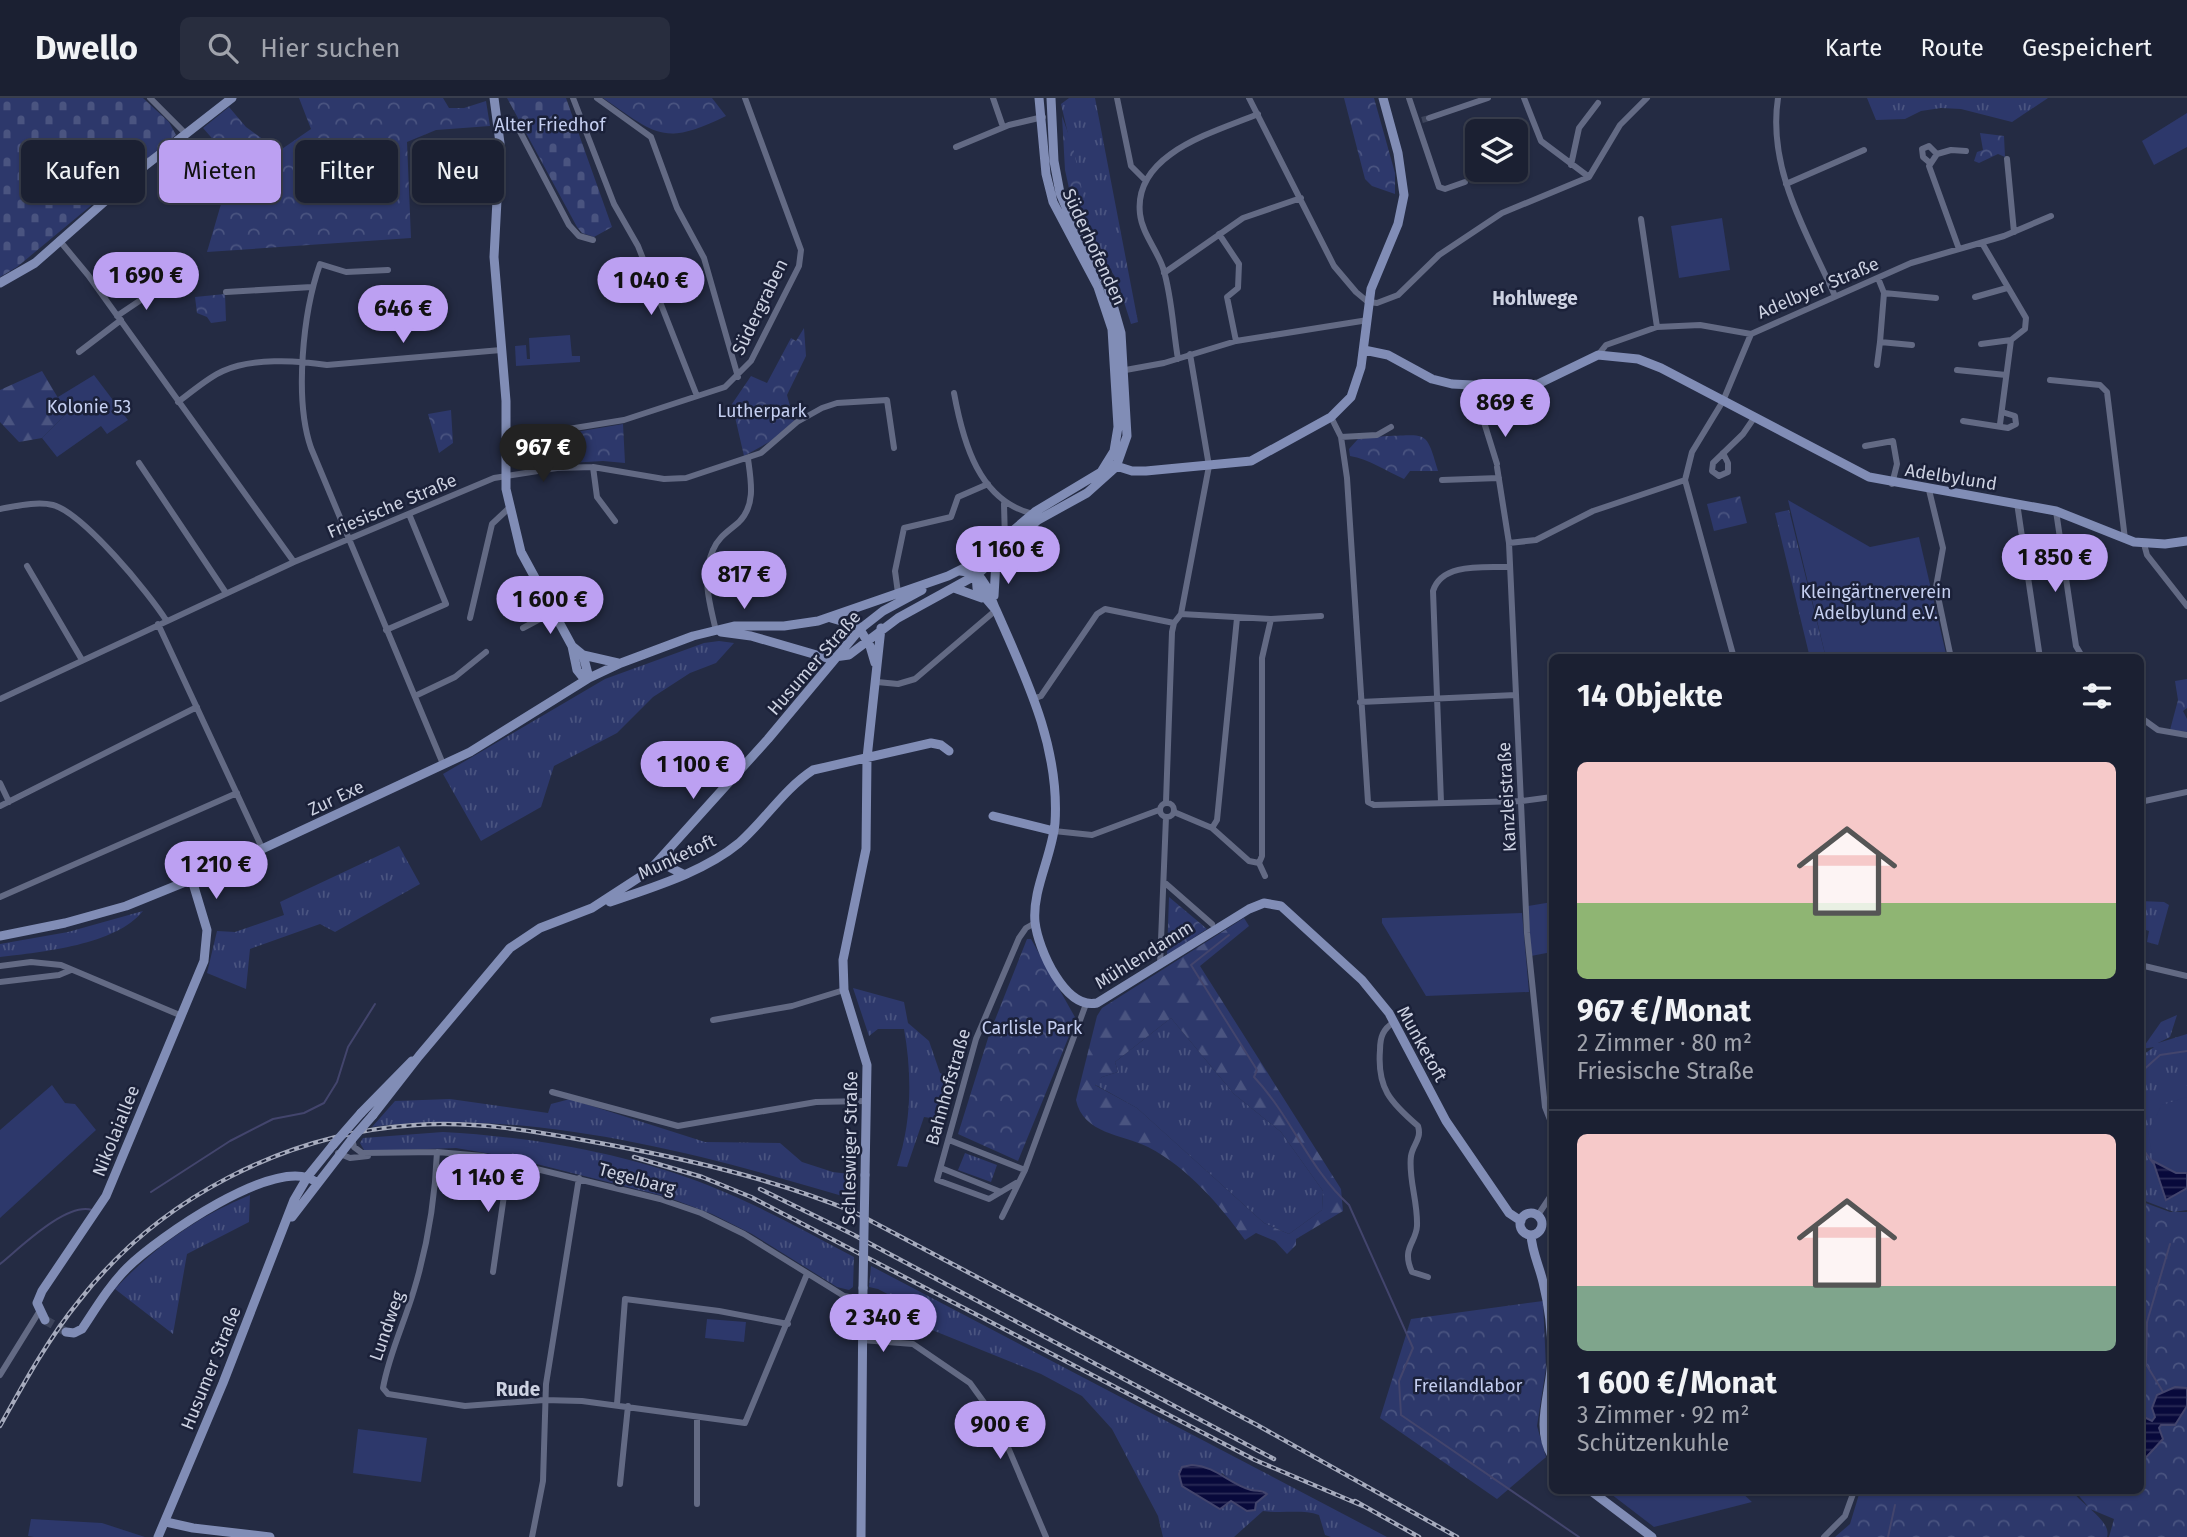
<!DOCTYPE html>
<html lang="de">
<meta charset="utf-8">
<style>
body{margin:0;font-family:"Fira Sans",sans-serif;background:#282d3e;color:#f1f3f6;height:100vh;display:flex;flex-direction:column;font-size:26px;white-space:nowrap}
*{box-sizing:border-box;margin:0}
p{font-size:23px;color:#a0a3ac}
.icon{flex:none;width:38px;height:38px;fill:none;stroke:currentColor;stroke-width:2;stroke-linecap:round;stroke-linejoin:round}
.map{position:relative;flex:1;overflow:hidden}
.details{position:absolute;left:1549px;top:556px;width:595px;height:840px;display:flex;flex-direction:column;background:#1b2032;border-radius:10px;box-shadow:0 2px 5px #0004,0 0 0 2px #393e4d}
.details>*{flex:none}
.banner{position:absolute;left:21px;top:42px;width:665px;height:63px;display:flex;gap:14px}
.buttons{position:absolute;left:1465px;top:21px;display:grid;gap:14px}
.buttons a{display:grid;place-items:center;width:63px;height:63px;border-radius:10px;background:#1b2032;box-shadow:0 2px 5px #0004,0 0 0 2px #393e4d;font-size:35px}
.price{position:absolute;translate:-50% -60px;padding:0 16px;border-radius:24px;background:#bca0f2;color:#111;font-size:23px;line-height:46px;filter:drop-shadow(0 2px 4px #0008)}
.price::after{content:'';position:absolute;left:50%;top:42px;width:21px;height:16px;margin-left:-10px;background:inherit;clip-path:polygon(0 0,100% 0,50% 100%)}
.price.on{background:#222;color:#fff}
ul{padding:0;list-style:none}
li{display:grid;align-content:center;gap:14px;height:371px;padding:0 28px}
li+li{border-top:2px solid #393e4d}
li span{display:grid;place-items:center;height:217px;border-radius:10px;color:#555}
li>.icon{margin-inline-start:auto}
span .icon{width:126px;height:126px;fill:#fffc;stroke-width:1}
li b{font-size:30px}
h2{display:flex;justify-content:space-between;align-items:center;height:84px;padding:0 28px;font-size:30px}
.pill{padding:0 24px;border-radius:10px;background:#1b2032;box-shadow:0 2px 5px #0004,0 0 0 2px #393e4d;font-size:24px;line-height:63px}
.pill.on{background:#bca0f2;color:#111}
header{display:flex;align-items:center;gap:42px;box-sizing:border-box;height:98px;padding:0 35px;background:#1b2032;border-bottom:2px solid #393e4d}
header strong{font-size:33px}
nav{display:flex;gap:38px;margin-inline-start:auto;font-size:24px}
.search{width:490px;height:63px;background:#282d3e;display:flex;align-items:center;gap:18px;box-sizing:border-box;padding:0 24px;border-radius:10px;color:#a0a3ac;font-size:26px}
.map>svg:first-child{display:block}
.grass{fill:url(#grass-tufts);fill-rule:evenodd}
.forest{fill:url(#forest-firs);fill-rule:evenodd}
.cemetery{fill:url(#cemetery-stones)}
.park{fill:url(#park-crowns)}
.garden{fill:#2d386b}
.water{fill:url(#water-rules);stroke:#43456d;stroke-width:2}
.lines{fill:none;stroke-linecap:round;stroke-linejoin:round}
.stream{stroke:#43456d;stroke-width:2}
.street-tunnel{stroke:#3d445b;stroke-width:6;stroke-dasharray:6 3;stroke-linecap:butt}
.secondary-tunnel{stroke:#3d445b;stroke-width:9;stroke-dasharray:9 4.5;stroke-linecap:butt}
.street{stroke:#636a84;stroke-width:6}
.secondary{stroke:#818db6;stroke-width:9}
.rail-casing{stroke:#a6abbd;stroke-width:4.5}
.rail{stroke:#1b2139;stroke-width:2;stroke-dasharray:5;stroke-linecap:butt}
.secondary-bridge{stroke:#818db6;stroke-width:9}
.labels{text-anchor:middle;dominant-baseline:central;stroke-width:5;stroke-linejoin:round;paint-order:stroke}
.park-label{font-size:18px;fill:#c5cff1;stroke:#1b2139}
.street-label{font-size:18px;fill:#cdd2e2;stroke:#1b2139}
.neighbourhood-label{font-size:19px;font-weight:bold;fill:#cdd2e2;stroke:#1b2139}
</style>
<header>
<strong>Dwello</strong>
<div class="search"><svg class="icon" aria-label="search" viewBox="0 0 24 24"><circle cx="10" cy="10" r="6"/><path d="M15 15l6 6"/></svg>Hier suchen</div>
<nav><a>Karte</a><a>Route</a><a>Gespeichert</a></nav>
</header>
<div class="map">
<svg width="2187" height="1439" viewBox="0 0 2187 1439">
<defs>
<pattern id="grass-tufts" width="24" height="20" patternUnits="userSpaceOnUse" patternTransform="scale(1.75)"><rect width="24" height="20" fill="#2d386b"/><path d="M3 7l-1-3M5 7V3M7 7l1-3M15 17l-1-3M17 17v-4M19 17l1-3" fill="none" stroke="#4a5480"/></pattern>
<pattern id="forest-firs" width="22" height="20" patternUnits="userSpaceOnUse" patternTransform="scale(1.75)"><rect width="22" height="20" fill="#2d386b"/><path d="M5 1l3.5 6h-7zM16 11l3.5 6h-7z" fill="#4a5480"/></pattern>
<pattern id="cemetery-stones" width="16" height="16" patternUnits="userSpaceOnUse" patternTransform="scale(1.75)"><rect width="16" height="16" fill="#2d386b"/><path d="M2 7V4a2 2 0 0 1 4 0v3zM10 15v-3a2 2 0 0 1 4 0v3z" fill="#4a5480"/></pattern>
<pattern id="park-crowns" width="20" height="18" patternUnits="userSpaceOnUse" patternTransform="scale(1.75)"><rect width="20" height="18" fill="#2d386b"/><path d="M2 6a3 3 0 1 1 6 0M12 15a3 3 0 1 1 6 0" fill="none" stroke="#4a5480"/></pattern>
<pattern id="water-rules" width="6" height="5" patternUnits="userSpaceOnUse" patternTransform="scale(1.75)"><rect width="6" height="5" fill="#08093b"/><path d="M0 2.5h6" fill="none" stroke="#2b2c57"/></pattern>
</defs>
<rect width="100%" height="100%" fill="#242b43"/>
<path class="grass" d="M1069,0H1095L1138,224L1131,226L1117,182L1093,144L1061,6Z
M1867,0H2048L2012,24L1961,11L1941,10L1921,13L1905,21L1876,22Z
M1789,412L1826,560H1810L1775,415Z
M719,543L734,545L716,565L690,575L653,599L617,635L554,668L541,709L481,743L443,676L605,581L704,545Z
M399,748L420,786L335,834L320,826L250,851L246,891L207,875L217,833L235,834L284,817L280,804Z
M2140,803L2164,804L2169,807L2158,847L2147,844L2149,833L2140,830Z
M143,813C116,847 42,854 0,859V846L68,834Z
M853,890L904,904L908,925L929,943L940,975L955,982L944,1022L924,1019L907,1069L897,1068C912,1024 912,976 904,931H878L869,938Z
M2177,917L2170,939L2158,945L2187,936V1112L2174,1114L2140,1101V959L2154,949L2142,951L2161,924Z
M1171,920L1234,996L1281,1034L1323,1093L1322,1112L1289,1136L1264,1125L1137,1010L1094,986L1102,979L1118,974L1115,964Z
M450,1001L548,1015L551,1006L570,1001L705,1044L780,1045L802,1064L833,1074L857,1077L856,1102C705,1057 531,1009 372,1029L395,1003Z
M443,1034C533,1039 626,1055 710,1088C760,1108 807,1134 854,1159L853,1189L849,1192L837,1189L752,1136L712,1116L667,1099L509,1059L456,1050L370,1053L364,1052L360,1045L363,1040Z
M965,1055L997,1067L991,1084L958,1072Z
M250,1097L249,1124L187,1156L173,1236L115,1191C153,1150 198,1118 250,1097Z
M871,1168L1387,1439H1331L1325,1437L1319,1417C1302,1411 1282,1416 1263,1413L1234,1439H1163L1158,1418L1112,1331L1082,1298L1041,1276L932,1232L927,1217L878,1191L869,1189ZM1222,1375C1234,1387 1250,1389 1261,1401L1241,1410L1231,1403L1220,1411L1202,1399Z"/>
<path class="forest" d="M42,273L67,315L42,340L19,344L0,324V292Z
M1244,820L1249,828L1200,868L1341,1091L1343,1113L1296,1141V1147L1287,1156L1275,1143L1256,1135L1245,1142C1219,1106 1188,1070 1148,1049C1122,1036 1083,1036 1076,1002L1097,918L1102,910ZM1171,920L1234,996L1281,1034L1323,1093L1322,1112L1289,1136L1264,1125L1137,1010L1095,987L1102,979L1118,974L1115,964Z"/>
<path class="cemetery" d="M0,0H143L169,24L176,37L17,169L0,179Z
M507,0H566L612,129L594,139L582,135L577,129Z"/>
<path class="park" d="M299,0H443L449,10H464L486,3L490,28L436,32L407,44L411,140L207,154L226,89L238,70L203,30L229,9L246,29L279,53L311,31Z
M603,0H712L726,18C663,49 656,36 603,0Z
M1344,0H1374L1395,75V96L1372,88L1365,81Z
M1062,18L1073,49L1093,144L1072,104L1065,72Z
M1980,35L2004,38L2005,59L1998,56L1979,65L1974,63L1977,54L1983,52Z
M225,196L226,223L211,225L207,219L197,215L195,199Z
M804,230L806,258L787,297L794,323L771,343L744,358L732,306L751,278L767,285L791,240L796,243Z
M451,312L453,345L439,355L428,316Z
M623,326L625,365L603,363L517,368L514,358L517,344Z
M1386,338C1427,337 1426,331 1438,373H1410L1404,381C1386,373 1369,361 1350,358L1349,351L1358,341Z
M1740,398L1747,425L1714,433L1707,406Z
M2187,581V610L2183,613L2187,621V634L2170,632L2178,602L2175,583Z
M1169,799L1207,831L1167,857Z
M1027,841H1031L1076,921L1018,1063L958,1036L989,937Z
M2140,1103L2170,1114H2187V1439H2109L2114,1421L2090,1411L2075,1393H2140Z
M1543,1203L1546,1270L1537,1328L1546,1359L1497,1401L1380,1320L1411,1221Z
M1860,1393H2072C2082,1407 2112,1423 2107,1439H1835L1850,1426Z"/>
<path class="garden" d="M2187,15V49L2154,67L2142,43Z
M1722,120L1730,172L1679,180L1671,128Z
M570,237L572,258H580V264L516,268L515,248L526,247L527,261H530L529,240Z
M94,277L128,322L107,336L101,328L57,359L42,340L67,315L58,299Z
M1788,402L1870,449L1919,439L1947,560H1826Z
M1552,804V854L1531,858L1528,808Z
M1522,815L1529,894L1426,898L1382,825V820Z
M52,987L65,1005L75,1006L96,1032L0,1120V1032Z
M2187,999V1075H2176L2153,1063L2148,1033L2162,1007Z
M707,1221L746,1224L744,1244L705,1240Z
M358,1331L427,1340L421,1384L353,1375Z
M1607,1393H1740L1752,1404L1654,1429Z
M31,1421L102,1425L145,1439H34L28,1438Z"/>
<path class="water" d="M2153,1063L2176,1075H2187V1090L2166,1102Z
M2175,1289L2187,1290V1308L2175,1327H2161L2159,1330L2163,1341L2140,1366V1317L2152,1323L2155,1319L2152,1310L2157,1297Z
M1192,1367C1216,1368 1229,1386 1251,1392C1258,1394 1261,1391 1267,1396L1256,1405L1255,1412L1247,1413L1231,1403L1220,1411L1182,1388L1179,1376L1182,1369Z"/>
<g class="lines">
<path class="stream" d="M1229,837L1191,867L1257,972L1254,979C1291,1018 1309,1071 1349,1107L1413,1250L1399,1283L1401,1317L1579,1439
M2140,975L2160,957L2187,953
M2140,1047L2153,1065
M151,1094L230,1043L273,1021L304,1015L324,1005L337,984L348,949L375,906
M0,1166C20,1150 66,1104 92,1112
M2163,1294L2146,1266L2147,1224L2170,1146
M1888,1439L1895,1407"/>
<path class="street-tunnel" d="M1422,22L1429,20"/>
<path class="secondary-tunnel" d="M45,1222L66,1234"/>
<path class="street" d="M150,0L186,36
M573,0L614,106L638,148L697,298
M597,0L651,39L677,110L704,160L738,279
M993,0L1003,29
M1117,0L1131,68L1146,83
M1249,0L1334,168L1356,194L1368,204L1377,205L1398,197L1439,157L1502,115L1589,79L1620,27L1647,0
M1409,0L1439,89L1445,91L1465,84
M1524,0L1541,43L1589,79
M1778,0C1767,71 1807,135 1835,198
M1429,20L1488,0
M498,24H515L569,127L579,138L593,142
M956,49L1009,27L1043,19
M2007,61L2014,134
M1930,65L1923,59L1922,51L1929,48L1937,56
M1571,67L1579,30L1598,5
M1786,86L1864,52
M1641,121L1657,229
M1219,136L1239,166L1238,190L1227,199L1236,243
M59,142L88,177L294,464
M1982,145L2026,220L2025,231L2011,242L2000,326
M1959,151L1929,68L1937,56L1951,52L1966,53
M388,172L346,174L320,166C303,214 294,301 311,350L443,666
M1164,175L1243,120L1301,100
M1878,180L1884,195L1880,244
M226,194L312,189
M1884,195L1936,200
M1975,199L2007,190
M117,218L160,189
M1981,246L2011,242
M79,254L121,222
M1598,257L1606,247L1657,229L1700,227L1751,236L1911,165L2004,138L2051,118
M1178,261C1173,232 1172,198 1163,170C1157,152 1142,135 1140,116C1133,55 1215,34 1258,16
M1877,267L1880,244L1912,247
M1957,272L2006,277
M1120,273L1164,265L1236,243L1368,222
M2050,282L2100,287L2107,294L2125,441
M1465,287L1468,297L1483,321L1497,366
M954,295C963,344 979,404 1034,416
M178,304C192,294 207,280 223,273C252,260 296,262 327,267L501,252
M1331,319L1341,339L1347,380L1368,704L1374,707L1522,703L1552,699
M1963,323L2008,330L2016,326L2015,318L2002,314
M1341,339L1377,337L1391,329
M506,341L624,322L725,289L751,263L799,168L801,152L745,0
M1865,348L1893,343L1897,366L1892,386
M1723,355L1728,365V374L1719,378L1712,373L1713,365L1743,336L1754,320
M139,365L226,495
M593,369L597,399L615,423
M1497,369L1509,445L1527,835L1545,1009L1552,1027
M1442,382L1499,380
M1929,392L1943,450L1936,489L1951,560
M2017,405L2040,560
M1004,406L1005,442
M0,411C17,408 37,403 53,407C83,415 149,495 166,522
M2056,413L2076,548L2083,560
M1509,445L1536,442L1593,413L1685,382
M2144,446L2147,457L2187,508
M27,468L82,562
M898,495L895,473L904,430L951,419L958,399L988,386
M1181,516L1271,521L1321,518
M470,520L492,426L509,410
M158,526L263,752
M523,530L553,514
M386,532L446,506L409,416
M716,533C710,506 701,479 713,452C718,439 729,433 739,424C756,407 751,383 748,361
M1734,560L1685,382L1692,354L1723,303L1751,236
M2095,560H2118
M877,584L898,586L915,581L996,512
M415,598L455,579L486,554
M0,601L294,464L494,380L557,370L593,369L664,381L686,380L761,355L797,324L822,310L837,305L887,302L894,350
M1033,601L1041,598L1097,516L1105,511L1174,525
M1360,604L1516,597
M2140,619L2158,632L2187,637
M0,685L9,704
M1166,704L1172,534L1174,525L1181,516L1209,368L1190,256
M1441,704L1433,493C1442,464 1485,470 1510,469
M2140,704L2187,694
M1160 712a7 7 0 1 1 14 0a7 7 0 1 1-14 0Z
M0,708L197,609
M1174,714L1212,730L1249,763L1259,765
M1212,730L1217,722L1237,520
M1054,733L1092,737L1159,712
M1259,765L1262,758V560L1271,521
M1259,765L1265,778
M1164,784L1212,826
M0,799L237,695
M1160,867L1166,719
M2140,867L2187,878
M0,868L31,864L61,867L182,918
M0,884L59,877L71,872
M713,922L792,908L844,892
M1394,924C1383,931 1380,939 1380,952C1377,990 1390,1004 1418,1028C1422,1041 1413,1046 1411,1058C1408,1080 1418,1103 1417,1128C1416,1145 1401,1150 1412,1174L1428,1179
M552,994L678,1028L816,1004L866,1003
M352,1041L354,1049L362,1055L437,1054L483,1058L660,1101L701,1115L744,1136L844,1198L863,1202
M949,1042L1025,1072
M437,1054C435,1102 428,1146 414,1192C404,1226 389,1256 383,1290L388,1296L465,1308L544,1302L582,1303L745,1325L807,1176
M338,1055L350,1060L368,1058
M941,1070L1001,1094
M1016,1085L989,1101L937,1082L976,941L1019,840L1026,830L1035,825
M1538,1117L1552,1096
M1002,1119L1025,1072L1086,906
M493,1174L509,1063
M862,1242L913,1246L970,1285L996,1321L1046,1439
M0,1277L39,1214
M617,1306L625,1201L719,1213L788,1226
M620,1386L628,1308
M697,1406V1320
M532,1439L543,1383L546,1286L579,1080
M1824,1439L1845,1418L1854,1393"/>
<path class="secondary" d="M494,0L500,45L494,159L506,303V391L521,454L572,548L577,572L585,582
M0,185L35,165L146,67L232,0
M1364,252L1388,257L1432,281L1452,286L1514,289L1538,286L1598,257L1638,261L1661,270L1869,379L2056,413L2134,444L2165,446L2187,443
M1113,367L1132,373H1146L1251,363L1331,319L1351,299L1361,269L1371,191L1398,126L1404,97L1398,55L1383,0
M960,473L976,475C988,486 990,499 996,512C1026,580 1060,649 1055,725C1052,758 1032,792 1035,824C1038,851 1065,912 1097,905L1249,811L1264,805L1281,808L1362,882L1389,915L1446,1023L1509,1115L1521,1123
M976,476L977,490L995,511
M954,490L982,500
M994,498L996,463
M831,520L858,528L870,548L875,565
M721,534L751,538L827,560L849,557L898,520L978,476L1038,422L1087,395L1116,369L1127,338L1121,235L1107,186L1076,133L1060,95L1054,63L1051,0
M572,548L583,557L618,565
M583,557L589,580
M993,718L1054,733
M669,752L671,770L683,776
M610,804C653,789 704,774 739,745C765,722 784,691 813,672L931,645L941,647L949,653
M0,838L65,825L126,808L232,765L470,654L589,580L621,565L693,538L734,528H784L818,523L948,478L976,464L1036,413L1101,374L1114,353L1118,329L1112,231L1098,189L1053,104L1046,76L1039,0
M361,1015L412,963
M373,1017L419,958L510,850L540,830L592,810L649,773L768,641L860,531L883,513L922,492
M865,1077L867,967L844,892L843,862L866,751L867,660L881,530
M1520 1126a11 11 0 1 1 22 0a11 11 0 1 1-22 0Z
M292,1119L352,1041
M1531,1137C1532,1154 1539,1167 1543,1184C1549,1208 1552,1234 1552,1258C1552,1292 1534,1328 1552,1358
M45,1222L37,1205L42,1193L106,1098L204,863L207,832L192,782
M66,1234L74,1235L82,1231C96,1210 109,1188 127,1170C156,1141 278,1055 316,1084
M1591,1393L1652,1439
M166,1424L193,1430L270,1439
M158,1439L223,1285L294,1102L308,1078L333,1047
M861,1439L863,1190"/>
<g class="rail-casing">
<path id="rail" d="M634,1059L702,1079L751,1099L1255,1362L1363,1408
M760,1091L852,1136L1274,1361
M0,1328C24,1285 48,1241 79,1203C159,1100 286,1035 416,1027C476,1023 535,1033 594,1044C683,1060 771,1080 854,1114L1257,1327L1457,1439
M1355,1403L1419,1439"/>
</g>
<use href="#rail" class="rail"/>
<path class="secondary-bridge" d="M352,1041L373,1017
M333,1047L361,1015
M863,1190L865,1077"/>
</g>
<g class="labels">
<g class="park-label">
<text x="550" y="27">Alter Friedhof</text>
<text x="89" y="309">Kolonie 53</text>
<text x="762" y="313">Lutherpark</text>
<text x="1876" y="494">Kleingärtnerverein<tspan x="1876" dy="21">Adelbylund e.V.</tspan></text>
<text x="1032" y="930">Carlisle Park</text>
<text x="1468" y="1288">Freilandlabor</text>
</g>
<g class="street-label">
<text transform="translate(1094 149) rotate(65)">Süderhofenden</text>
<text transform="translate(1818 190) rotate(-23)">Adelbyer Straße</text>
<text transform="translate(760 209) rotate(-64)">Südergraben</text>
<text transform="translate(1951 379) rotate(9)">Adelbylund</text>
<text transform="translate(392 408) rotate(-23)">Friesische Straße</text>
<text transform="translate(814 565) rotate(-49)">Husumer Straße</text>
<text transform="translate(1507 699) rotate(-93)">Kanzleistraße</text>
<text transform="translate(336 700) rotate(-25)">Zur Exe</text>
<text transform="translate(677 759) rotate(-25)">Munketoft</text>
<text transform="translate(1144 857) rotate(-32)">Mühlendamm</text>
<text transform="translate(1422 946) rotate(61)">Munketoft</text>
<text transform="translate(948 989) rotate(-74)">Bahnhofstraße</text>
<text transform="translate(116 1033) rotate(-68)">Nikolaiallee</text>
<text transform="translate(850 1050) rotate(-89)">Schleswiger Straße</text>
<text transform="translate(637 1081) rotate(15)">Tegelbarg</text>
<text transform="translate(387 1228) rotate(-71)">Lundweg</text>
<text transform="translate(211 1270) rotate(-68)">Husumer Straße</text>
</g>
<g class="neighbourhood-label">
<text x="1535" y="200">Hohlwege</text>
<text x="518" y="1291">Rude</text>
</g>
</g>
</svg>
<div class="buttons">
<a><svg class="icon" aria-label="layers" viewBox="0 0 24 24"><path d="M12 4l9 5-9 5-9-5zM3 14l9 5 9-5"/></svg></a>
</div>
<b class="price" style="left:146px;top:214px">1 690 €</b>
<b class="price" style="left:651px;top:219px">1 040 €</b>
<b class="price" style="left:403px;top:247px">646 €</b>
<b class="price" style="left:1505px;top:341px">869 €</b>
<b class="price on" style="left:543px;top:386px">967 €</b>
<b class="price" style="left:1008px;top:488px">1 160 €</b>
<b class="price" style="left:2055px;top:496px">1 850 €</b>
<b class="price" style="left:744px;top:513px">817 €</b>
<b class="price" style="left:550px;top:538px">1 600 €</b>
<b class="price" style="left:693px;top:703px">1 100 €</b>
<b class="price" style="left:216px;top:803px">1 210 €</b>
<b class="price" style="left:488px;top:1116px">1 140 €</b>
<b class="price" style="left:883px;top:1256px">2 340 €</b>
<b class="price" style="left:1000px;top:1363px">900 €</b>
<div class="banner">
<a class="pill">Kaufen</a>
<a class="pill on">Mieten</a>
<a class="pill">Filter</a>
<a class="pill">Neu</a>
</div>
<section class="details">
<h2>14 Objekte<svg class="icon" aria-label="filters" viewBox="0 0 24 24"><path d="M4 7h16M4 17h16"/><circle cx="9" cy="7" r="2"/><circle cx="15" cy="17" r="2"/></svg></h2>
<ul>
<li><span style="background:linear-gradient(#f6c9c9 65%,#8fb573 0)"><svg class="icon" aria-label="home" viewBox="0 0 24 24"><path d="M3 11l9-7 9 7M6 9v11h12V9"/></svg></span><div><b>967 €/Monat</b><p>2 Zimmer · 80 m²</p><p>Friesische Straße</p></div></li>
<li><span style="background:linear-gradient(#f6c9c9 70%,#7fa58c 0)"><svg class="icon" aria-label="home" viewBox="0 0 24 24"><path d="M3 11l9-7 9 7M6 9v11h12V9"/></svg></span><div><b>1 600 €/Monat</b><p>3 Zimmer · 92 m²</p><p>Schützenkuhle</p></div></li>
</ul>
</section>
</div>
